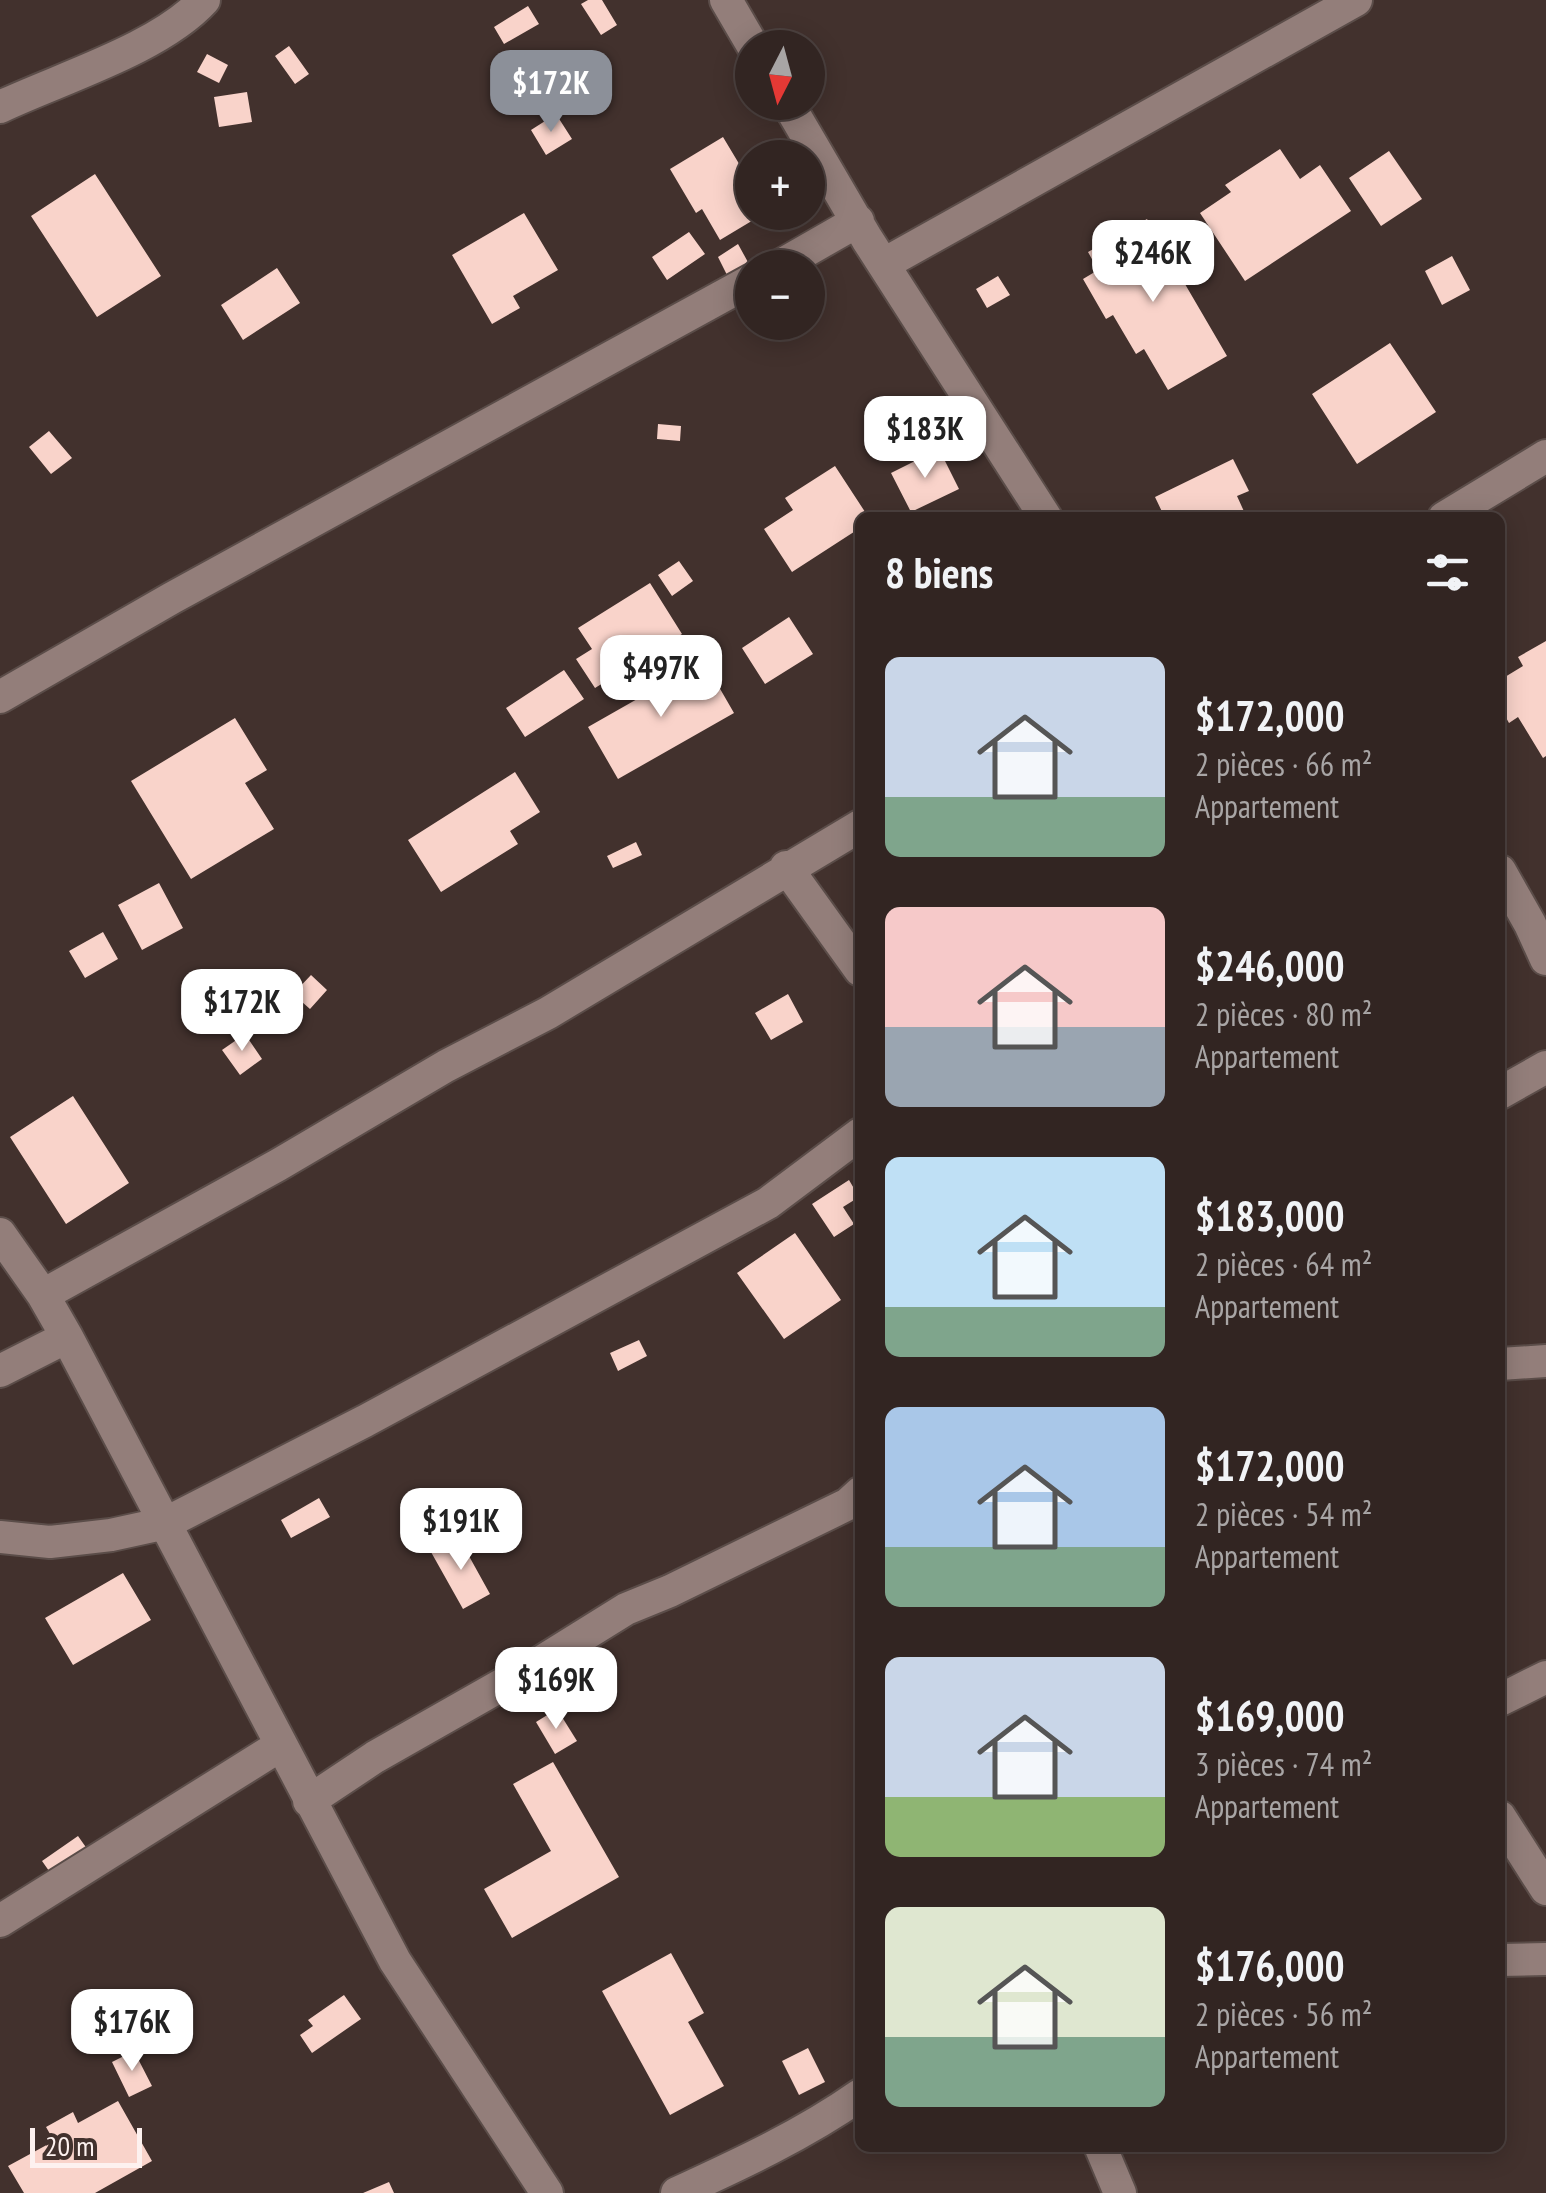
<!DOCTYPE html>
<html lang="fr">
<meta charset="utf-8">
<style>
body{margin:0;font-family:"PT Sans Narrow",sans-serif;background:#3d312f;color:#f1f3f6;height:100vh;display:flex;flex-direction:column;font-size:38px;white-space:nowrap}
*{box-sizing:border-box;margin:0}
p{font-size:32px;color:#a8a5a5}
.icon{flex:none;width:55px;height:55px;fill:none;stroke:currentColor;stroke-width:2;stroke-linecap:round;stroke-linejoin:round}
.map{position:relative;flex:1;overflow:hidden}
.side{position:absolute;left:855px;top:512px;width:650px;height:1640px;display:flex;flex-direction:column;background:#322522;border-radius:15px;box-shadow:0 5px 25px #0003,0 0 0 2px #4d4240}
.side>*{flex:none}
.needle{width:65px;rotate:186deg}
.buttons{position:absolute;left:735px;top:30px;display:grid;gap:20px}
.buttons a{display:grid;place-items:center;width:90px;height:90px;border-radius:50%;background:#322522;box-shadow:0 5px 25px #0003,0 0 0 2px #4d4240;font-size:50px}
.scale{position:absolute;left:30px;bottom:25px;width:112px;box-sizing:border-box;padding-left:10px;border:5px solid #fdf1ef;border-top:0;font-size:28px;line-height:35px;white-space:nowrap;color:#fdf1ef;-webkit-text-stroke:8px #42312d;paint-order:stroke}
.price{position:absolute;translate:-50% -85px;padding:0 22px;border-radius:20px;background:#fff;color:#222;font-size:32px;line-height:65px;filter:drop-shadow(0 2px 5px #0008)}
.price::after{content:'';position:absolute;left:50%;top:60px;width:30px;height:22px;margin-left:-15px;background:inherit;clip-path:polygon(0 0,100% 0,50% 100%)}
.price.active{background:#8c9099;color:#fff}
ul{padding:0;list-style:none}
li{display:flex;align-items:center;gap:30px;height:250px;padding:0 30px}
li span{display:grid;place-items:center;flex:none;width:280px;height:200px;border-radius:15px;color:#555}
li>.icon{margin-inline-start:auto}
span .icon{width:120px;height:120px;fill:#fffc;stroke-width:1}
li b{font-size:42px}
h2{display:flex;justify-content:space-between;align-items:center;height:120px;padding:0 30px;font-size:42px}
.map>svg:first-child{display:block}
.building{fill:#f9d3ca}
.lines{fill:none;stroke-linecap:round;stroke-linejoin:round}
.street-casing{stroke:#5b4d49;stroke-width:36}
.street{stroke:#937e7a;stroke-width:32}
</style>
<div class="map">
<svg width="1546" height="2193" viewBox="0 0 1546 2193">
<rect width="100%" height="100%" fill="#42312d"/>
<path class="building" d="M588,0H602L617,25L601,35L581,4Z
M528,6L539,24L504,44L494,27Z
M289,46L309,74L295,84L275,56Z
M207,54L228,65L219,83L197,72Z
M577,65L589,84L553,106L541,87Z
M247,92L252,122L219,127L214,97Z
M556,114L572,139L546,155L531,130Z
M723,137L750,182L742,186L752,203V212L760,216L720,240L702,209L696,213L670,169Z
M1280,149L1300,179L1320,165L1351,211L1245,281L1200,213L1231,192L1225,185Z
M1389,151L1422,199L1381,226L1349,178Z
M95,174L161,276L97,317L31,216Z
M524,213L558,270L513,296L520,308L492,324L452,255Z
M1147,219L1227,356L1168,390L1144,349L1136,354L1113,315L1106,319L1083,279L1098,270L1088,252Z
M689,232L705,254L667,280L652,257Z
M738,244L749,264L727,275L718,257Z
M1452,256L1470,290L1442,305L1425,271Z
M277,268L300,303L243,340L221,305Z
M998,276L1010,295L987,308L976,289Z
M1390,343L1436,412L1357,464L1312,394Z
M658,424L681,426L680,441L657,439Z
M49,431L72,458L51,474L29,447Z
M939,449L959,489L911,512L891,473Z
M1233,459L1249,491L1237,496L1247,518H1165L1155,497Z
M835,466L869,518H860V528L792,572L764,529L793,510L785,498Z
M679,561L693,581L672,596L658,575Z
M650,583L682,634L595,688L576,659L592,649L578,628Z
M789,617L813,654L765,684L742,648Z
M1546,641V756L1543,758L1518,717L1509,723L1500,707V680L1523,666L1518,657Z
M704,661L734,713L618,779L588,727Z
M564,670L584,699L525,737L506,708Z
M235,718L267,770L245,783L274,829L191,879L131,781Z
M515,772L540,812L510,831L518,844L441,892L408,840Z
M636,842L642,855L613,868L607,856Z
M159,883L183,928L142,950L118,905Z
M103,932L118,959L85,978L69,951Z
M311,975L327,990L310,1009L293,994Z
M788,994L803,1022L771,1040L755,1013Z
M245,1034L262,1059L240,1075L222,1050Z
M73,1096L129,1183L66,1224L10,1137Z
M849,1180L859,1197L843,1207L854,1224L834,1237L812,1204Z
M795,1233L841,1300L784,1339L737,1273Z
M639,1340L647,1356L618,1371L610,1353Z
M319,1498L330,1517L291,1538L281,1520Z
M459,1538L490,1594L463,1609L431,1552Z
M123,1573L151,1620L73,1665L45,1618Z
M557,1709L577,1741L555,1754L536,1722Z
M553,1762L619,1877L512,1938L484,1889L551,1851L513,1784Z
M78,1836L90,1853L54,1878L42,1861Z
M671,1953L704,2013L688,2022L724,2086L670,2115L602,1991Z
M344,1995L361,2019L312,2053L300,2035L313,2026L308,2020Z
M808,2048L825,2082L799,2095L782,2061Z
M134,2051L152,2086L129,2097L112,2062Z
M118,2101L152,2161L95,2193H24L8,2166L54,2141L46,2127L73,2112L78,2123Z
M389,2182L394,2193H363Z"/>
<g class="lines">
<g class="street-casing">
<path id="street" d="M726,0L754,48
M787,102L867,239L1046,518
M0,107C61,78 159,49 204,0
M884,264L1356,0
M776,268L858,221
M1444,518L1546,456
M0,697L172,598L752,280
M786,867L860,970
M1500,871L1530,924L1546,959
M1500,1093L1546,1067
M0,1234L43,1295L67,1337L395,1961L547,2193
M43,1295L278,1165L446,1066L548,1013L860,826
M1500,1364L1546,1361
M0,1371L67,1337
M0,1537L50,1542L111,1535L166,1523L365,1421L768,1203L860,1134
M1500,1700L1546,1677
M309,1801L375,1757L528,1670L626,1609L670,1591L848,1504L860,1493
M1500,1817L1546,1889
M0,1921L281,1745
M1500,1960L1546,1959
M1101,2148L1120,2193
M677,2193C740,2164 803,2135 860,2095"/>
</g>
<use href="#street" class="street"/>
</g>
</svg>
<div class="buttons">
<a><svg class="needle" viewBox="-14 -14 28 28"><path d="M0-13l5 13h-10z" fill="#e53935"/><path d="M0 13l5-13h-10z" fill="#a8a5a5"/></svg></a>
<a>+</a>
<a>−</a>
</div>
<div class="scale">20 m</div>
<b class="price active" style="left:551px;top:135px">$172K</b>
<b class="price" style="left:1153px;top:305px">$246K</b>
<b class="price" style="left:925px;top:481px">$183K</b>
<b class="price" style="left:661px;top:720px">$497K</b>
<b class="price" style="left:242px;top:1054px">$172K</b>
<b class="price" style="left:461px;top:1573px">$191K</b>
<b class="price" style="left:556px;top:1732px">$169K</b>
<b class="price" style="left:132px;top:2074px">$176K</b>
<section class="side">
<h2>8 biens<svg class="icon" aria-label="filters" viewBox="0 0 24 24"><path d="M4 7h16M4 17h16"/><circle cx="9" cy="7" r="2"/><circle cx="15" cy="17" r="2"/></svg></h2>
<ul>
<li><span style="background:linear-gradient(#c9d6e8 70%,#7fa58c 0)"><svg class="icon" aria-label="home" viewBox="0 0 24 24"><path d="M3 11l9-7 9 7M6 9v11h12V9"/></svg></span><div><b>$172,000</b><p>2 pièces · 66 m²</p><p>Appartement</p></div></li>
<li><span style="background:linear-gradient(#f6c9c9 60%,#9aa5b1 0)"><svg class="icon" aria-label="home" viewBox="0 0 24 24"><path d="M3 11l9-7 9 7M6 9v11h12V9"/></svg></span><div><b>$246,000</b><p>2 pièces · 80 m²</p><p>Appartement</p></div></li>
<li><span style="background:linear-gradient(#bfe0f5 75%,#7fa58c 0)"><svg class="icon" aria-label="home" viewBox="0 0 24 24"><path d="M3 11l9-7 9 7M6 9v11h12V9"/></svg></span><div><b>$183,000</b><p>2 pièces · 64 m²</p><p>Appartement</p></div></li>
<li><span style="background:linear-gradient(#a9c7e8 70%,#7fa58c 0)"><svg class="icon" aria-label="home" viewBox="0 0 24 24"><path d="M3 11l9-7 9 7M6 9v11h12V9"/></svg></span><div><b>$172,000</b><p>2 pièces · 54 m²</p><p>Appartement</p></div></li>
<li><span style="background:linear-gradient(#c9d6e8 70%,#8fb573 0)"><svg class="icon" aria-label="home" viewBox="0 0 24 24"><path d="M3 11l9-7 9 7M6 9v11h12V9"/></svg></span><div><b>$169,000</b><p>3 pièces · 74 m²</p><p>Appartement</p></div></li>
<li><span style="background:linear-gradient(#dfe7d0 65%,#7fa58c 0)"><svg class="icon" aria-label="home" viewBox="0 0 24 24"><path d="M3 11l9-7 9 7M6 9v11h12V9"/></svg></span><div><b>$176,000</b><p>2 pièces · 56 m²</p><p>Appartement</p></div></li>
</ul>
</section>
</div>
